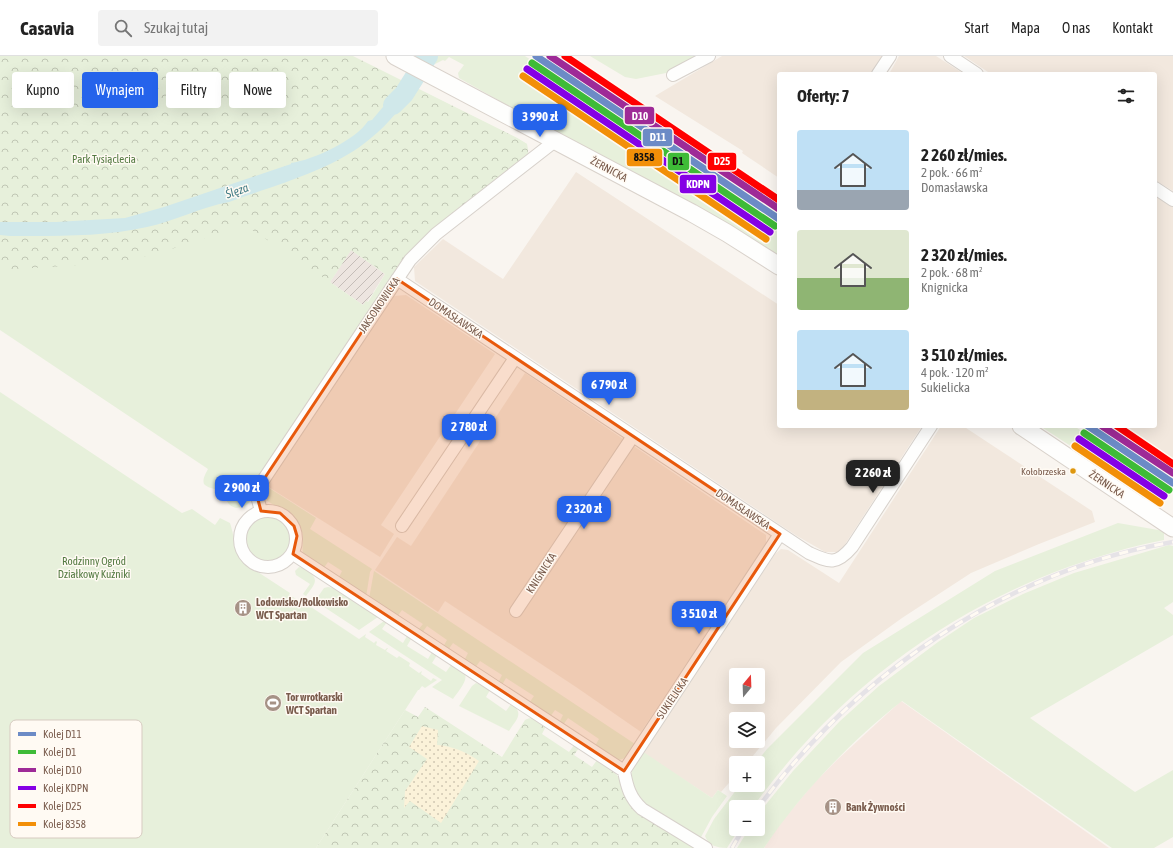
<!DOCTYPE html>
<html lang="pl">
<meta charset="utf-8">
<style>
body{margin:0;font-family:"Asap Condensed",sans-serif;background:#f2f2f2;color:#222;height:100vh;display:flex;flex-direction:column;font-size:15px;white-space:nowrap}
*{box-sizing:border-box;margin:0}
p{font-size:13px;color:#767676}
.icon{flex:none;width:22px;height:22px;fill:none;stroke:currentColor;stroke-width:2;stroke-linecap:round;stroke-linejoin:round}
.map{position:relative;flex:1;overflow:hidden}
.sheet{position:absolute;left:777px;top:16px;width:380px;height:356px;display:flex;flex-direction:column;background:#fff;border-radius:4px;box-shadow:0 4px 16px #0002}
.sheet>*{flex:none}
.top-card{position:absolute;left:12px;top:16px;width:380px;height:36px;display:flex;gap:8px}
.needle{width:26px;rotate:19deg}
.buttons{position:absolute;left:729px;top:612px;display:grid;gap:8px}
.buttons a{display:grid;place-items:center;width:36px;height:36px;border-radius:4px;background:#fff;box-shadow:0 4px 16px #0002;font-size:20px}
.price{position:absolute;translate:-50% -34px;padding:0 9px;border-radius:8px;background:#2563eb;color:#fff;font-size:13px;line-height:26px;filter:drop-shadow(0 1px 2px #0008)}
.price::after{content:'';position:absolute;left:50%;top:24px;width:12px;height:9px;margin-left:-6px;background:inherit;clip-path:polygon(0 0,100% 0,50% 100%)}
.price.selected{background:#222;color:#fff}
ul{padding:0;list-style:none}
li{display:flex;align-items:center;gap:12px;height:100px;padding:0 20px}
li span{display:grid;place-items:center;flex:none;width:112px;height:80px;border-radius:4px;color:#555}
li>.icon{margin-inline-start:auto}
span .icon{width:48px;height:48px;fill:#fffc;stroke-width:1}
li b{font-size:17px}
h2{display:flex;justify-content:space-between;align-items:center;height:48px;padding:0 20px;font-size:17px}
.chip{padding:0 14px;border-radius:4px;background:#fff;box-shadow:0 4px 16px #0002;font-size:14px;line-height:36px}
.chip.selected{background:#2563eb;color:#fff}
header{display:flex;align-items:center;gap:24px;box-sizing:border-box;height:56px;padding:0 20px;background:#fff;border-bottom:1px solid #e0e0e0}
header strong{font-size:19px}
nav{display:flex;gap:22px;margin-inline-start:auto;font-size:14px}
.search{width:280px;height:36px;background:#f2f2f2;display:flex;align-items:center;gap:10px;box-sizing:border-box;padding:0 14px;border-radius:4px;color:#767676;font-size:15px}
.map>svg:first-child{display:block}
.residential{fill:#f2e8de;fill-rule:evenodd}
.commercial{fill:#f6e8e1}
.industrial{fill:url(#industrial-furrows)}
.green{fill:#e7f0db;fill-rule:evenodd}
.forest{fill:url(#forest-crowns)}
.sand{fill:url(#sand-dots)}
.water{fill:#d0e8ea}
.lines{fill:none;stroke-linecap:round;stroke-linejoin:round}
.river{stroke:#d0e8ea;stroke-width:20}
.street-casing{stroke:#d7d1cb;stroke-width:14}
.secondary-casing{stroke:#d9d2cb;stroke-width:19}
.street{stroke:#fefefd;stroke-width:12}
.secondary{stroke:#fefefd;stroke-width:17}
.rail-casing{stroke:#e6e3e7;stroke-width:4.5}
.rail{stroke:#fffaf3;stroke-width:3;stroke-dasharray:9;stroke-linecap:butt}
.rail-1-casing{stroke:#fffaf3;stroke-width:10}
.rail-2-casing{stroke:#fffaf3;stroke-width:10}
.rail-3-casing{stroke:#fffaf3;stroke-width:10}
.rail-4-casing{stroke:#fffaf3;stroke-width:10}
.rail-5-casing{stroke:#fffaf3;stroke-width:10}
.rail-6-casing{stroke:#fffaf3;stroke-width:10}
.rail-1{stroke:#6c8bc6;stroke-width:7}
.rail-2{stroke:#3ebb37;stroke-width:7}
.rail-3{stroke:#9e2a97;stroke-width:7}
.rail-4{stroke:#8500e5;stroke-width:7}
.rail-5{stroke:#f00;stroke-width:7}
.rail-6{stroke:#f28f08;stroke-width:7}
.marked{fill:#e8590c;fill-opacity:0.2;stroke:#e8590c;stroke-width:3;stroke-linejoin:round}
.bus-dot{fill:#de970f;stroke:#fffaf3;stroke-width:1.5}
.labels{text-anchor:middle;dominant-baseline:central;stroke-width:3;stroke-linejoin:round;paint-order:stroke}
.bus-label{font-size:10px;fill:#7a5c4d;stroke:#fffaf3;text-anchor:end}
.park-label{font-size:11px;fill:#537a41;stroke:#fffaf3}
.street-label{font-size:11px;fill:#7a5c4d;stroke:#fffaf3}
.poi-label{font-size:11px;font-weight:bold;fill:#7a5c4d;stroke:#fffaf3;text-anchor:start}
.water-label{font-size:12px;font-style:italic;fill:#437c86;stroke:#fffaf3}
.key{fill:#fffaf3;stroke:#d7cbc1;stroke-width:1}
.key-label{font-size:11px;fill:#7a5c4d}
.line-badge{stroke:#fffaf3;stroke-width:1.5}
.badge-label{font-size:11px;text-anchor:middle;font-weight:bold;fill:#fff}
.pale-badge-label{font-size:11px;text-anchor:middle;font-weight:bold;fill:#111}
</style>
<header>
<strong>Casavia</strong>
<div class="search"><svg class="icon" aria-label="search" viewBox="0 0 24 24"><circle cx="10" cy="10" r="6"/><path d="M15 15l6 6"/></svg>Szukaj tutaj</div>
<nav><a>Start</a><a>Mapa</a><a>O nas</a><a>Kontakt</a></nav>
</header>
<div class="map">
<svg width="1173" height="792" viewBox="0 0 1173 792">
<defs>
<pattern id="industrial-furrows" width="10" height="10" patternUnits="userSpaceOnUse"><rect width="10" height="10" fill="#ede5e0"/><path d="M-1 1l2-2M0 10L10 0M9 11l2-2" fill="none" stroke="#c5bdb8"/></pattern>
<pattern id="forest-crowns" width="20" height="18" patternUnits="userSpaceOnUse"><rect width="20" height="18" fill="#e7f0db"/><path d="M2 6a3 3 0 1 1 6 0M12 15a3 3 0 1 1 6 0" fill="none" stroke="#c0c6b4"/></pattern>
<pattern id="sand-dots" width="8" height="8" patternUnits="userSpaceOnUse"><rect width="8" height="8" fill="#fbf2d9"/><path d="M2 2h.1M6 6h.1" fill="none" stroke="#d0c7b2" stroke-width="1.8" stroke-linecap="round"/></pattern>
</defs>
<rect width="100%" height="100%" fill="#f9f5f0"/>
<path class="residential" d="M722,0H885L873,18H779V122L742,97L743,95L655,40Z
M899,0H936L964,18H889Z
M964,0H1173V135L1155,124V18H991Z
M576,116L779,249V370H922L840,496H825L797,480L415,225L414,211L443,183L503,223Z
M1155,140L1173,151V405L1122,370H1155Z
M406,239L495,298L381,469L394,478L380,501L267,430L394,240Z
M525,317L766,479V488L641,676L576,631L445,545L438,556L375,514L397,481L411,490Z
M941,370H963L1092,455L1095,466L1039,488L971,517L902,562L841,606L776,672L747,707H736V719L721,736L718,734L712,742L643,697L775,498L781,493L788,494L839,527ZM736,619H758V641H736ZM736,663H758V685H736Z"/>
<path class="commercial" d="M901,645L1109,792H764L778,770L815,726L838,703Z"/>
<path class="industrial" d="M351,194L385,218L367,246L363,249L330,226Z"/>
<path class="green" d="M436,0H525L779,169V202L459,22L458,17L464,9L449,1L445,5L443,4L435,8Z
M590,0H703L671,16L636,23L625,21Z
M426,37L517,82L527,88L528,96L530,100L436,172L252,440C250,449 245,451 236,452C225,449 227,440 219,435C214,432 207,432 204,428C202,423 206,417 208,413L0,274V179ZM351,194L385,218L368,246L366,245L363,249L330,226Z
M0,336L182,457L192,453L215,469L220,462L230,467C235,482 235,499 247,509L290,537L289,539L311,551L359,583L366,578L365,581L374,587L376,585L377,586L376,589L385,594L387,592H388L386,595L397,602L399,600L410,607L409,610L419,617L422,615L421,618L431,625L433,622L437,624L425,632L422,630L419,634H418L316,792H0Z
M1040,370H1074L1154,422L1148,426L1115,419Z
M266,430L316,462L310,473L372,513L370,516L366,541L338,523L342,515L328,506L323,513C317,509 310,505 305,500C301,496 303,490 303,485C304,473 297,461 286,454C273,446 262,450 266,430Z
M246 484a23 23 0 1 1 46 0a23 23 0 1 1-46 0Z
M1118,467L1164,475V484C1131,490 1100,500 1068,511C941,557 832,641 753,751H736V773H739L727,792C717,792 708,789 705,780L714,763L740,729H758V707H756L767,693L863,597L995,515Z
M1169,489L1173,490V546L1164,552L1173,559V579L1030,662L1135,736L1173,714V781L1154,792H1112L902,645C851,685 800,738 764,792H737L749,773H758V759L759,757L793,715L840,665L879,630L938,586L974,562L1023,538L1074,517Z
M299,511C303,512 305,513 308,515C321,524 313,530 306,540L303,538L310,528L296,519L295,515Z
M374,515L635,688C630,696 628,703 618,704L595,690L599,683L568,662L563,669L559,667L563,659L555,654L550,661L529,647L534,640L506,622L502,629L498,627L502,619L480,605L475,612L464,605L468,597L453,587L448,594L443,591L447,584L427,570L422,577L418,574L423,568L402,554L397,561L369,543Z
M328,531L333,532L378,561L359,574L315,545L324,532Z
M384,565L387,566L382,573L403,587L407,580L411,583L407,590L428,603L432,596L437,599L432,607L446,616L451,609C455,611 463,615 465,619C468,625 457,637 453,643L432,631L442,624L369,576Z
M476,627L481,629L490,634L486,641L506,655L511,648C525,657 516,664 509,675L459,650L472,630Z
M642,695L712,742L718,734L727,740L712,761L700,783C676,769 619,745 634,709C635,704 639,700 642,695Z"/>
<path class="forest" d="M0,0H353L517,82L527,88L528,96L530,100L392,222L351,194L330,226L245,169L156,198L114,207L0,214Z
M425,651L502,701L525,664C533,659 540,666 546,670L542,678L569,696L574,689L579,692L574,699L592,711L597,704C609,712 620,717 623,732L698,792H316L405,654L418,661Z"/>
<path class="sand" d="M422,670L438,674L437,689C453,690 466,696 479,705L441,767L410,745L404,752L405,735L427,703L409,691Z"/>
<path class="water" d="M405,26L417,32C402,49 389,68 371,82C334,114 275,129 229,146C201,151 175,165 147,171C102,181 56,180 10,180L0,179V166H56L125,162L164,151L291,108V107C313,104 356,84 368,65L372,64L399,32V28Z"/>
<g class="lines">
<path class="river" d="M393,49L404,38L428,0"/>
<g class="street-casing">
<path id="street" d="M950,0L977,18
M878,18L890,0
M673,19L709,0
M1155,132L1173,144
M397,223L809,497C829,506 836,510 852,491L931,370
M240 483a28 28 0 1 1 56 0a28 28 0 1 1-56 0Z
M261,455L257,440L262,426L410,204L436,178L555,85
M402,470L515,302
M293,498L624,715
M516,555L633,380
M706,792L642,753C630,742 627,731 624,715L780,478"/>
</g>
<g class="secondary-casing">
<path id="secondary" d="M395,0L692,157L727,177L779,210
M1021,370L1173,472
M1147,454L1160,435L1173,423"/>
</g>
<use href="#street" class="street"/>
<use href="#secondary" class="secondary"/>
<g class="rail-casing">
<path id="rail" d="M758,752C856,618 1007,514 1173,486
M732,792L743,773"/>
</g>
<use href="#rail" class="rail"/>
<g class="rail-1-casing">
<path id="rail-1" d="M536,0L779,163
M1088,370L1173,427"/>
</g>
<g class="rail-2-casing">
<path id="rail-2" d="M532,7L775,170
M1084,377L1169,434"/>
</g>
<g class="rail-3-casing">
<path id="rail-3" d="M550,0L779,153
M1102,370L1173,417"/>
</g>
<g class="rail-4-casing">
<path id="rail-4" d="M527,13L770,176
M1079,383L1164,440"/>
</g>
<g class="rail-5-casing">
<path id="rail-5" d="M565,0L779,144
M1117,370L1173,408"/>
</g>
<g class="rail-6-casing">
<path id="rail-6" d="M523,20L766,183
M1075,390L1160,447"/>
</g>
<use href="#rail-1" class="rail-1"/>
<use href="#rail-2" class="rail-2"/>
<use href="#rail-3" class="rail-3"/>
<use href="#rail-4" class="rail-4"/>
<use href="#rail-5" class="rail-5"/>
<use href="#rail-6" class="rail-6"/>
</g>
<path class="marked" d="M397,223L780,478L624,715L293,498L297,480L294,470L280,457L261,455L257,440L262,426Z"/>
<defs>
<g id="building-disc" transform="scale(0.9)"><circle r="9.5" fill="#a69286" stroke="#fffaf3"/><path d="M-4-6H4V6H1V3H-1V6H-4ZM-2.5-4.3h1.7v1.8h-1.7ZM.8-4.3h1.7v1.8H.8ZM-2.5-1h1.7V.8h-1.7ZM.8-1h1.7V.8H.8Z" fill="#fff"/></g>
<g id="stadium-disc" transform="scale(0.9)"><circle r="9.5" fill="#a69286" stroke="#fffaf3"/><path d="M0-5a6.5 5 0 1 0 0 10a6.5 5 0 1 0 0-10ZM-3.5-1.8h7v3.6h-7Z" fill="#fff"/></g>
</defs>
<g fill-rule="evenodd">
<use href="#building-disc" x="243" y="552"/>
<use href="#stadium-disc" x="273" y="647"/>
<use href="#building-disc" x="833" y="751"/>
</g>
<circle class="bus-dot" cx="1073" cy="415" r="3.5"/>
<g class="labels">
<g class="bus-label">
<text x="1066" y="415">Kołobrzeska</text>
</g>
<g class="park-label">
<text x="104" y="103">Park Tysiąclecia</text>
<text x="94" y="505">Rodzinny Ogród<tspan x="94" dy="13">Działkowy Kuźniki</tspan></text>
</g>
<g class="street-label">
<text transform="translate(609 113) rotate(28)">ŻERNICKA</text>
<text transform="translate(379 249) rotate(-56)">JAKSONOWICKA</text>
<text transform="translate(456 262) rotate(34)">DOMASŁAWSKA</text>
<text transform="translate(1107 428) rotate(34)">ŻERNICKA</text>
<text transform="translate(743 453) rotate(34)">DOMASŁAWSKA</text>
<text transform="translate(541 517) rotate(-57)">KNIGNICKA</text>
<text transform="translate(672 642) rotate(-56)">SUKIELICKA</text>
</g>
<g class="poi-label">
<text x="256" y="546">Lodowisko/Rolkowisko<tspan x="256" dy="13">WCT Spartan</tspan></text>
<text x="286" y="641">Tor wrotkarski<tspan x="286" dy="13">WCT Spartan</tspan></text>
<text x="846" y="751">Bank Żywności</text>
</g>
<g class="water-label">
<text transform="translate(237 135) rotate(-19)">Ślęza</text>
</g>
</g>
<rect x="10" y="664" width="132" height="118" rx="6" class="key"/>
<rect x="18" y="676" width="18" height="4" fill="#6c8bc6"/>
<rect x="18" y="694" width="18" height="4" fill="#3ebb37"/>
<rect x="18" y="712" width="18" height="4" fill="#9e2a97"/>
<rect x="18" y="730" width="18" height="4" fill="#8500e5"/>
<rect x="18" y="748" width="18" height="4" fill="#f00"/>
<rect x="18" y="766" width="18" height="4" fill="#f28f08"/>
<g class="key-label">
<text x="43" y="682">Kolej D11</text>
<text x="43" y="700">Kolej D1</text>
<text x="43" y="718">Kolej D10</text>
<text x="43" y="736">Kolej KDPN</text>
<text x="43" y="754">Kolej D25</text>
<text x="43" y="772">Kolej 8358</text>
</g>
<g class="line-badge">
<rect x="624" y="50" width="31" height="19" rx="4" fill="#9e2a97"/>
<rect x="642" y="72" width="31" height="19" rx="4" fill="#6c8bc6"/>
<rect x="626" y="92" width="37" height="19" rx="4" fill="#f28f08"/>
<rect x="667" y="96" width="23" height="19" rx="4" fill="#3ebb37"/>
<rect x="707" y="96" width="30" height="19" rx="4" fill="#f00"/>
<rect x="679" y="118" width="38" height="20" rx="4" fill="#8500e5"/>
</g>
<g class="badge-label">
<text x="640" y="64">D10</text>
<text x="658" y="85">D11</text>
<text x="722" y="109">D25</text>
<text x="698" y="132">KDPN</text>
</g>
<g class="pale-badge-label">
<text x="644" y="105">8358</text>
<text x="678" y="109">D1</text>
</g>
</svg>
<div class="buttons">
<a><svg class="needle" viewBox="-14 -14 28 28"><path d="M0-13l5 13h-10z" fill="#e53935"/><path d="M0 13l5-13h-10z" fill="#767676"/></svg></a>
<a><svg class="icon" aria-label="layers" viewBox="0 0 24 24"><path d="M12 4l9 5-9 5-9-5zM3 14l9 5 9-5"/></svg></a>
<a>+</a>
<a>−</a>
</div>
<b class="price" style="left:540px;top:82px">3 990 zł</b>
<b class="price" style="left:609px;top:350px">6 790 zł</b>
<b class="price" style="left:469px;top:392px">2 780 zł</b>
<b class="price selected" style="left:873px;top:438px">2 260 zł</b>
<b class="price" style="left:242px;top:453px">2 900 zł</b>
<b class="price" style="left:584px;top:474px">2 320 zł</b>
<b class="price" style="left:699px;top:579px">3 510 zł</b>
<div class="top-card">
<a class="chip">Kupno</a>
<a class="chip selected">Wynajem</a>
<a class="chip">Filtry</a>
<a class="chip">Nowe</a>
</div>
<section class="sheet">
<h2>Oferty: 7<svg class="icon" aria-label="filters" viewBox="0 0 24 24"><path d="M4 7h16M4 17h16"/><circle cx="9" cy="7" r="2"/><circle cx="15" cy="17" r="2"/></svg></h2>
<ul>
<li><span style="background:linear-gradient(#bfe0f5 75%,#9aa5b1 0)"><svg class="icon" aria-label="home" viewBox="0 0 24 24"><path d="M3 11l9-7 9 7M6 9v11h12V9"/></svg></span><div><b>2 260 zł/mies.</b><p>2 pok. · 66 m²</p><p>Domasławska</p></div></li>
<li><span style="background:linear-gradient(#dfe7d0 60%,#8fb573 0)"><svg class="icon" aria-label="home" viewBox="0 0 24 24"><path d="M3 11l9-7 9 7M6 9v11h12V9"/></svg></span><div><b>2 320 zł/mies.</b><p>2 pok. · 68 m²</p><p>Knignicka</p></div></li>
<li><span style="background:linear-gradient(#bfe0f5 75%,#c2b280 0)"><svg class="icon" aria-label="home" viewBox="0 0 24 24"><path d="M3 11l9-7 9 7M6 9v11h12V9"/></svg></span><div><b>3 510 zł/mies.</b><p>4 pok. · 120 m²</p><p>Sukielicka</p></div></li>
</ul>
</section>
</div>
